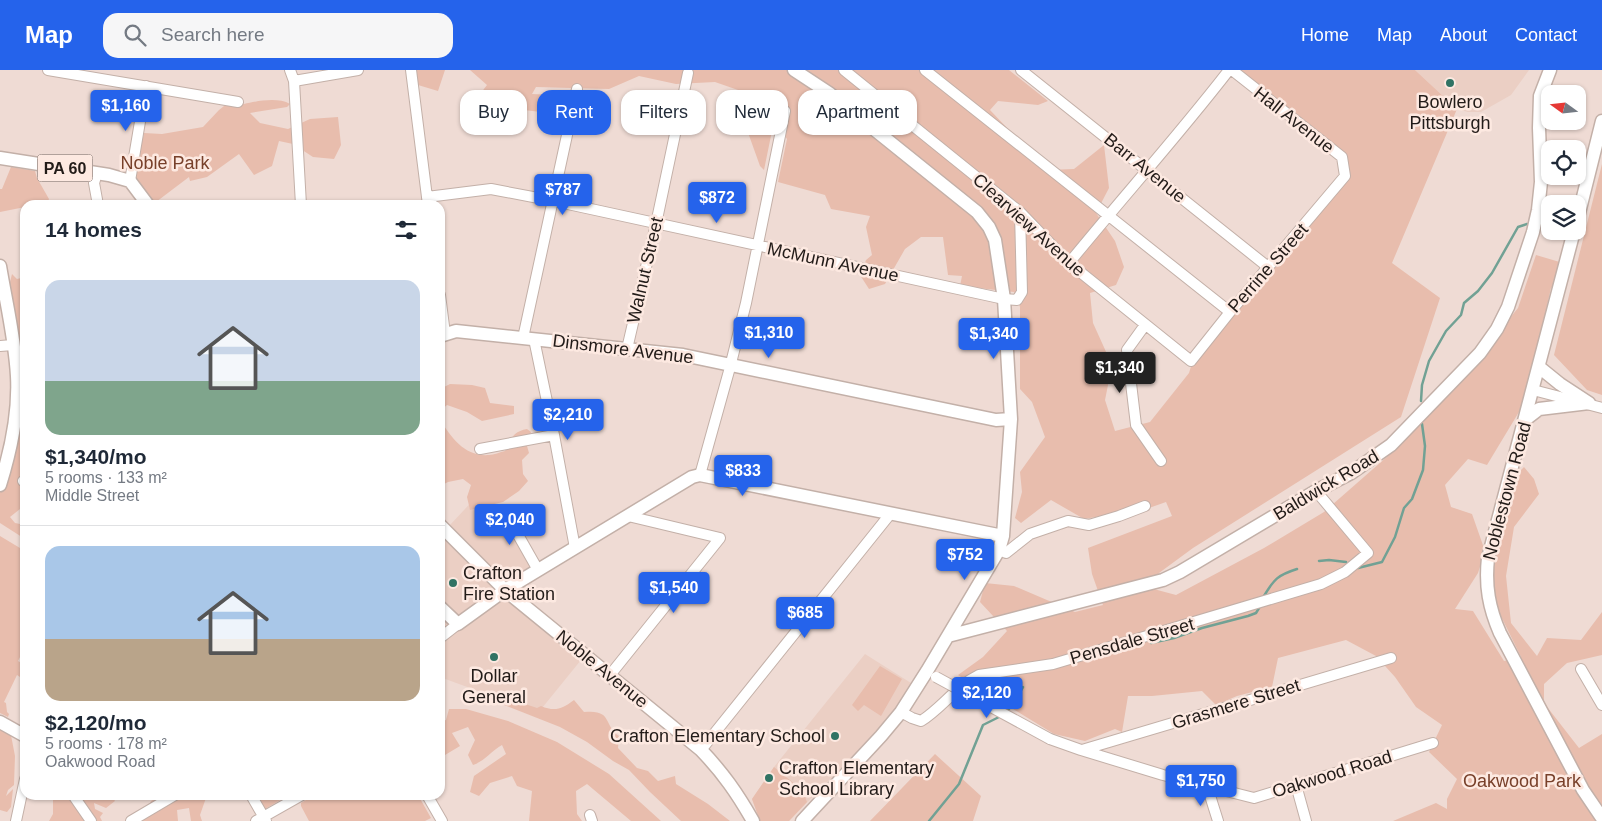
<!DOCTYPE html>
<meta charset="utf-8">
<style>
body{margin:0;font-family:Helvetica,sans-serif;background:#f6f6f7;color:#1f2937;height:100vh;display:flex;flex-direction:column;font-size:19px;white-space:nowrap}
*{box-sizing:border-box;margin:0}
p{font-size:16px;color:#747a83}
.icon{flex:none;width:28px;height:28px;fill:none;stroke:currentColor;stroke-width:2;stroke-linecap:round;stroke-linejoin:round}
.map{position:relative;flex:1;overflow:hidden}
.side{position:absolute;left:20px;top:130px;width:425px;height:600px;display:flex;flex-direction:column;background:#fff;border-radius:15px;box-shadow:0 1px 4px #0004}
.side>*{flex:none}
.top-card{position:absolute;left:460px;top:20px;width:475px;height:45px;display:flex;gap:10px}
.needle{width:32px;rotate:285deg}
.tools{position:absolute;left:1541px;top:15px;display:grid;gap:10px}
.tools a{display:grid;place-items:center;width:45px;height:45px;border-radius:10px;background:#fff;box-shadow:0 1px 4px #0004;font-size:25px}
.price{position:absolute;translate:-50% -42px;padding:0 11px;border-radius:5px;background:#2563eb;color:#fff;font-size:16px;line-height:32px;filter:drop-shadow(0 1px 2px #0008)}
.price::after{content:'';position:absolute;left:50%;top:30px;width:15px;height:11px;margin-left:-8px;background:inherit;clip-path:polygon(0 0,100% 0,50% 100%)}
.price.on{background:#222;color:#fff}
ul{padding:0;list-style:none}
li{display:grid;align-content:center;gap:10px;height:265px;padding:0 25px}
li+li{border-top:1px solid #e0e1e3}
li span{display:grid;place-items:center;height:155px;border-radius:15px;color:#555}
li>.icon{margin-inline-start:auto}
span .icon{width:90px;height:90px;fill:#fffc;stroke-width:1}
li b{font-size:21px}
h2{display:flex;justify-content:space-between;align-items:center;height:60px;padding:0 25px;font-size:21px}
.chip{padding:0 18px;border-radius:15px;background:#fff;box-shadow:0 1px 4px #0004;font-size:18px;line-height:45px}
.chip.on{background:#2563eb;color:#fff}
header{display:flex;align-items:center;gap:30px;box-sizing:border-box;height:70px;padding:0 25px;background:#2563eb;color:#fff}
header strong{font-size:24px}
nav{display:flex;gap:28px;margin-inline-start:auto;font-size:18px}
.search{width:350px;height:45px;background:#f6f6f7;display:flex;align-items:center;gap:12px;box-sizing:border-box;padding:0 18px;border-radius:15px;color:#747a83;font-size:19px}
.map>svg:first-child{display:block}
.built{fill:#ebcfc4}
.green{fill:#e8bdad}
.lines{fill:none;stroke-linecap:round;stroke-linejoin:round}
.stream{stroke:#71a194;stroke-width:2.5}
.minor-casing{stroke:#c3b0a8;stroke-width:12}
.major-casing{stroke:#c3b0a8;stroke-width:15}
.minor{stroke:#fff;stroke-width:10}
.major{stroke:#fff;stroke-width:12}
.minor-bridge-casing{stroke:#c3b0a8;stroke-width:12;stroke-linecap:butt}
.minor-bridge{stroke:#fff;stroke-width:10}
.poi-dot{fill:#307364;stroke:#fde9e1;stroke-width:2}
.labels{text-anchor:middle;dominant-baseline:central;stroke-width:5;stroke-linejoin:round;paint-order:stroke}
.shield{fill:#fde9e1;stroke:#645954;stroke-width:1}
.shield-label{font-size:16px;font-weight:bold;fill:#221b18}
.poi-label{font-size:18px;fill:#221b18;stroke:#fde9e1}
.street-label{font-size:18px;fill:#221b18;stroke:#fde9e1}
.park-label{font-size:18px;fill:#78402a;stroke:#fde9e1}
</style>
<header>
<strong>Map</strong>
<div class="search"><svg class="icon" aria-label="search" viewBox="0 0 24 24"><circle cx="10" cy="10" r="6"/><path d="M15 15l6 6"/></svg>Search here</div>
<nav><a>Home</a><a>Map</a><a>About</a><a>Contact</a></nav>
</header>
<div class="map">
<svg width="1602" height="751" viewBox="0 0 1602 751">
<rect width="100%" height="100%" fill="#efdbd4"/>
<path class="built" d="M1415,0H1529L1511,25L1481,42H1468L1457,39Z
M479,424L543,505L507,529L581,590L538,643L440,607V445L450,455Z
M865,584L911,613L896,638L883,655L789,751H760L752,729L774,697Z"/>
<path class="green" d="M408,0H445L438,21L418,15Z
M470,0H1009L1048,31L1038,35L998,31L990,40L1047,100L1074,99L1104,75L1109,118L1096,143L1115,171L1124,197L1116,215L1090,223L1093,253L1112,295L1105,330L1115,361L1150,352L1189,303L1193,290L1345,101L1339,85L1232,0H1415L1457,39L1392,193L1440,228L1401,347L1193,478L1159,503L1150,518L1176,525L1264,478L1324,442L1389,385L1444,330L1518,238L1536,185L1563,193L1569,204L1551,218L1525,332L1487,395L1468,389L1445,415L1451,437L1472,444L1485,481L1478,503L1455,539L1473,541L1504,591L1521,587L1494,532V494L1518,403L1524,397L1534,409L1539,424L1514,457L1506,506L1511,553L1537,586L1547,568L1581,570L1602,542V585L1567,593L1544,614V633L1579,678L1602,664V751H1393L1436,733L1447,739V729L1457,709L1429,682L1442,655L1416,637L1395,607L1376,586L1346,570L1278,588L1272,617L1237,626L1216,635L1202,621L1152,626H1128L1122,662L1115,659L1085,671L1054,664L958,605L983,587L1007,561L980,532L985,513L1014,516L1075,542L1103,535L1092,504L1088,478L1172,446L1166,432L1149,438L1084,449L1051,430L1021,453L1015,448L1022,422L1020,402L1045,367L1032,332L1020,319V237L1014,222L960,216L962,206L948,205L943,167H921L905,179L885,214L869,219L860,205L866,190L872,185L866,157L870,146L831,139L825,125L778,112L787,69L774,51L764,100L760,96L746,57L738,20L715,12L676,14L639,6L609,19L536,17L532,24L554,25L549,43L524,40L510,27L501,39L504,52L475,45L474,32L487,15Z
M234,28L244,34C257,31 278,27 290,34L287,37L250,43L260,53L288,59L310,49L338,47L341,75L334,89L313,87L293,74L279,71L272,96L254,105L239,84L207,107L190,111L189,107L152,135L138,117L135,103L144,63L162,64L203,57L219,40Z
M1602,94V325L1587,320L1554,285Z
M11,97L35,101L37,108L49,129L46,135H25V137L0,142V119H2Z
M12,204L17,209L25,207V415L20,439L10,447L15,453L25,455V469L0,453V391L11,343L12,285L8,220Z
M450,314L472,315L485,318L490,333L514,336V344L482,351L467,342L447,335L440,341V319Z
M440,350C452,368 465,387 489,385C494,385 500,382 505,381C510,369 514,361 527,359L531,362L527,376L529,383L522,390L523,404L528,411L519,421L503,432L470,440L467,427L471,415L463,409L448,412L440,416Z
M0,466L25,481V587L21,585L18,591L25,595V606L23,609L17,605L4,632L6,633L7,642L9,644L8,647L0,643Z
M880,596L902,609L881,646L864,635L858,641L852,635Z
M495,624L537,638L541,636C555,642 562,639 574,630L584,642C613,639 603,655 619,666L618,678L637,698L648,701L658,711L675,706L676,714L708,734L730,751H681L650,722L629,700L613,691L587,672L560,657L494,631L492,627Z
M449,639H466L508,651L557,672L609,704L661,751H631L587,714L576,721L577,744L582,751H529L532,721L517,716L512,706L490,713L479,726L470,722L474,706L506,684L502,675C491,681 485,691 473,695L468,685L475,670L468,657L452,663L460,676L440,688V652L446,650Z
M0,654L10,660L15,686L14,715L8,720L6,726L13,719L11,737L7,742L0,740Z
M935,684L981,726L973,751H870Z
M774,697L803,721L807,732L789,751H760L752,729Z
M53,725H111L115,731L106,738L94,733L95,739L103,743L100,747L102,751H49L53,744Z
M162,725H207L200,745L202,751H191L189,738L177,740L178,751H140L144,747L151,731Z
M258,725H289L265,739Z
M314,725H418L431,748L425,751H309L301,736V733Z"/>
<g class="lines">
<path class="stream" d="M1421,331L1422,315L1429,291L1446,261L1461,245L1464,233L1478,221L1492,203L1518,157L1527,154
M1319,491L1329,490L1346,492
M1358,498L1382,492L1395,467L1404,438L1412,429L1423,400L1425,376L1422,354
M1264,526C1274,509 1278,505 1297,499
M1151,573L1174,568L1202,558L1248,546L1256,543L1259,538
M1005,642L1012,636L1023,617
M929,751L959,714L983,655L1001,646"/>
<g class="minor-casing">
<path id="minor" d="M48,0L238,32
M290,0L294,11L301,135
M411,0L428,135
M844,0L1020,142L1069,193L1191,291L1230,242L1345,106L1342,87L1232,0
M925,0L1230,242
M1021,0L1268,197
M294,11L358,0
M97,103L94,113L98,135
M130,111L146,16
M427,127L491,119L554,131L1004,229L1017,230L1022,222L1020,142
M1069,193C1122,128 1178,66 1229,0
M440,225L445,264
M1145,255L1127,280L1136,355L1161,391
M523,268L577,19
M534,269L554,365L575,478
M0,276L13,275
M627,279L656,154L688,3
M1533,320L1602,338
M480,379L554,365
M700,405L729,301L746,233L785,41
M23,411L25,412
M504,440L538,500
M999,480L1006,483L1030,464L1068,451L1089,455L1119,446L1145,436
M440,568L458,554
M1581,599L1602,635
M610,605L720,468L628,446
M901,642L912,648L921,651C942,638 956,616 979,605L1053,594L1321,514L1345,502L1368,483L1316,421
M1050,669L1081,680L1163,705L1254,728L1433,673
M701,680L891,443
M1082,680L1391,588
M1296,715L1306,751
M1207,716L1218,751
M73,725L91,751
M251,725L266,751
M427,725L442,751
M590,745L592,751
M16,751L25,709
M131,751L175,725
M256,751L302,725"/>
</g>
<g class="major-casing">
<path id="major" d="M794,0L829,23L977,142L989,157L995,170L1004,229L1011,349L1003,466L999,480L927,601L901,642L881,666L802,751
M0,88L109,105L130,111L148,135
M1578,147L1602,51
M1574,161L1488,488C1485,516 1489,538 1500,563L1583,720L1602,748
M0,196C6,232 15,269 17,306C19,342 11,380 0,415
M440,266L456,261L683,285L996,350L1011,349
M1539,297L1560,314L1589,333
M1526,349L1539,339L1589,333
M440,455L505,520L701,680C723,703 737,723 753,751
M440,537L458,554L505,520L692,407L700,405L1003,466
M948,566L1163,510L1180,502L1316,421L1351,403L1391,375L1480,283L1497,259L1508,237L1533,162L1538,140L1541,112L1539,58L1540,26L1550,0
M0,652L25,666"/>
</g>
<use href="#minor" class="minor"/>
<use href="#major" class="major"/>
<g class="minor-bridge-casing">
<path id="minor-bridge" d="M936,607L1050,669"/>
</g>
<use href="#minor-bridge" class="minor-bridge"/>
</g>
<g class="poi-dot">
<circle cx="1450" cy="13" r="5"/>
<circle cx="453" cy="513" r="5"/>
<circle cx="494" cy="587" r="5"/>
<circle cx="835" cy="666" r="5"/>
<circle cx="769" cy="708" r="5"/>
</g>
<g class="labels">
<rect class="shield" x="37.5" y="84.5" width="55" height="27" rx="4"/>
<g class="shield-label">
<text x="65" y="98">PA 60</text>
</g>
<g class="poi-label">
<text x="1450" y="32">Bowlero<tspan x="1450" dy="21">Pittsburgh</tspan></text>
<text x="463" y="503" text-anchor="start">Crafton<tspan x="463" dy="21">Fire Station</tspan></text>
<text x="494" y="606">Dollar<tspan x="494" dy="21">General</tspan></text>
<text x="825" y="666" text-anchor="end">Crafton Elementary School</text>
<text x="779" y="698" text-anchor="start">Crafton Elementary<tspan x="779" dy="21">School Library</tspan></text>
</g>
<g class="street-label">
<text transform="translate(1294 50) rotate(38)">Hall Avenue</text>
<text transform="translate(1145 98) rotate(39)">Barr Avenue</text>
<text transform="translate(1029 155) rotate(42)">Clearview Avenue</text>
<text transform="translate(833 192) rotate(12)">McMunn Avenue</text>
<text transform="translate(1268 198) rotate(-49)">Perrine Street</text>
<text transform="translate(645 200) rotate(-77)">Walnut Street</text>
<text transform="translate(623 279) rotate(7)">Dinsmore Avenue</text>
<text transform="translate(1326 415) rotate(-31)">Baldwick Road</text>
<text transform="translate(1507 421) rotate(-75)">Noblestown Road</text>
<text transform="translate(1132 571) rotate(-16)">Pensdale Street</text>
<text transform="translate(602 599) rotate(39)">Noble Avenue</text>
<text transform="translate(1236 634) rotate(-17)">Grasmere Street</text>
<text transform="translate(1332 704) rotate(-17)">Oakwood Road</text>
</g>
<g class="park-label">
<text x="165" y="93">Noble Park</text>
<text x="1522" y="711">Oakwood Park</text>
</g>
</g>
</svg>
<div class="tools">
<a><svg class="needle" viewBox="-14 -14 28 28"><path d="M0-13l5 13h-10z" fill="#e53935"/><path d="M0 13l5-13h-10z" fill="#747a83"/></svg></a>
<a><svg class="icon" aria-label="locate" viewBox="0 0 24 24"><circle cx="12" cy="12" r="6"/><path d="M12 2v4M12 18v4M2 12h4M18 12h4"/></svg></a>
<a><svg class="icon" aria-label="layers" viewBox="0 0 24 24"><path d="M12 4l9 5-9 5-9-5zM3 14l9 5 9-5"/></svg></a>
</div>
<b class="price" style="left:126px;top:62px">$1,160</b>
<b class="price" style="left:563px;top:146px">$787</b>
<b class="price" style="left:717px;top:154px">$872</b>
<b class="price" style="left:769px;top:289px">$1,310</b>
<b class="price" style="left:994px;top:290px">$1,340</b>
<b class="price on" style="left:1120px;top:324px">$1,340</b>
<b class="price" style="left:568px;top:371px">$2,210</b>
<b class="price" style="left:743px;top:427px">$833</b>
<b class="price" style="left:510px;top:476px">$2,040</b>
<b class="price" style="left:965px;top:511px">$752</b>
<b class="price" style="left:674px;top:544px">$1,540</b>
<b class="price" style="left:805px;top:569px">$685</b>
<b class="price" style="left:987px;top:649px">$2,120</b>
<b class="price" style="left:1201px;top:737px">$1,750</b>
<div class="top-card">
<a class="chip">Buy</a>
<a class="chip on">Rent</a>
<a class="chip">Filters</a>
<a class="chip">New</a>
<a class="chip">Apartment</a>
</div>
<section class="side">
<h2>14 homes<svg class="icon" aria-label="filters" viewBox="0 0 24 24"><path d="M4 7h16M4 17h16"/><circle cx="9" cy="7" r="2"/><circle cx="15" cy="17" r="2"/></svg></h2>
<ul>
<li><span style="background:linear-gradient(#c9d6e8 65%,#7fa58c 0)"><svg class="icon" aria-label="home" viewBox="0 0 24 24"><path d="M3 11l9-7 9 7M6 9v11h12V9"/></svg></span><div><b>$1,340/mo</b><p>5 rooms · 133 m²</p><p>Middle Street</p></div></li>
<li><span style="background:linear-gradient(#a9c7e8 60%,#b9a48a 0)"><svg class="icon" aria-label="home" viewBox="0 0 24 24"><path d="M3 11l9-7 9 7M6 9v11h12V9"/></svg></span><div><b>$2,120/mo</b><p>5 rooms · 178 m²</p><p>Oakwood Road</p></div></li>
</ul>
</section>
</div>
